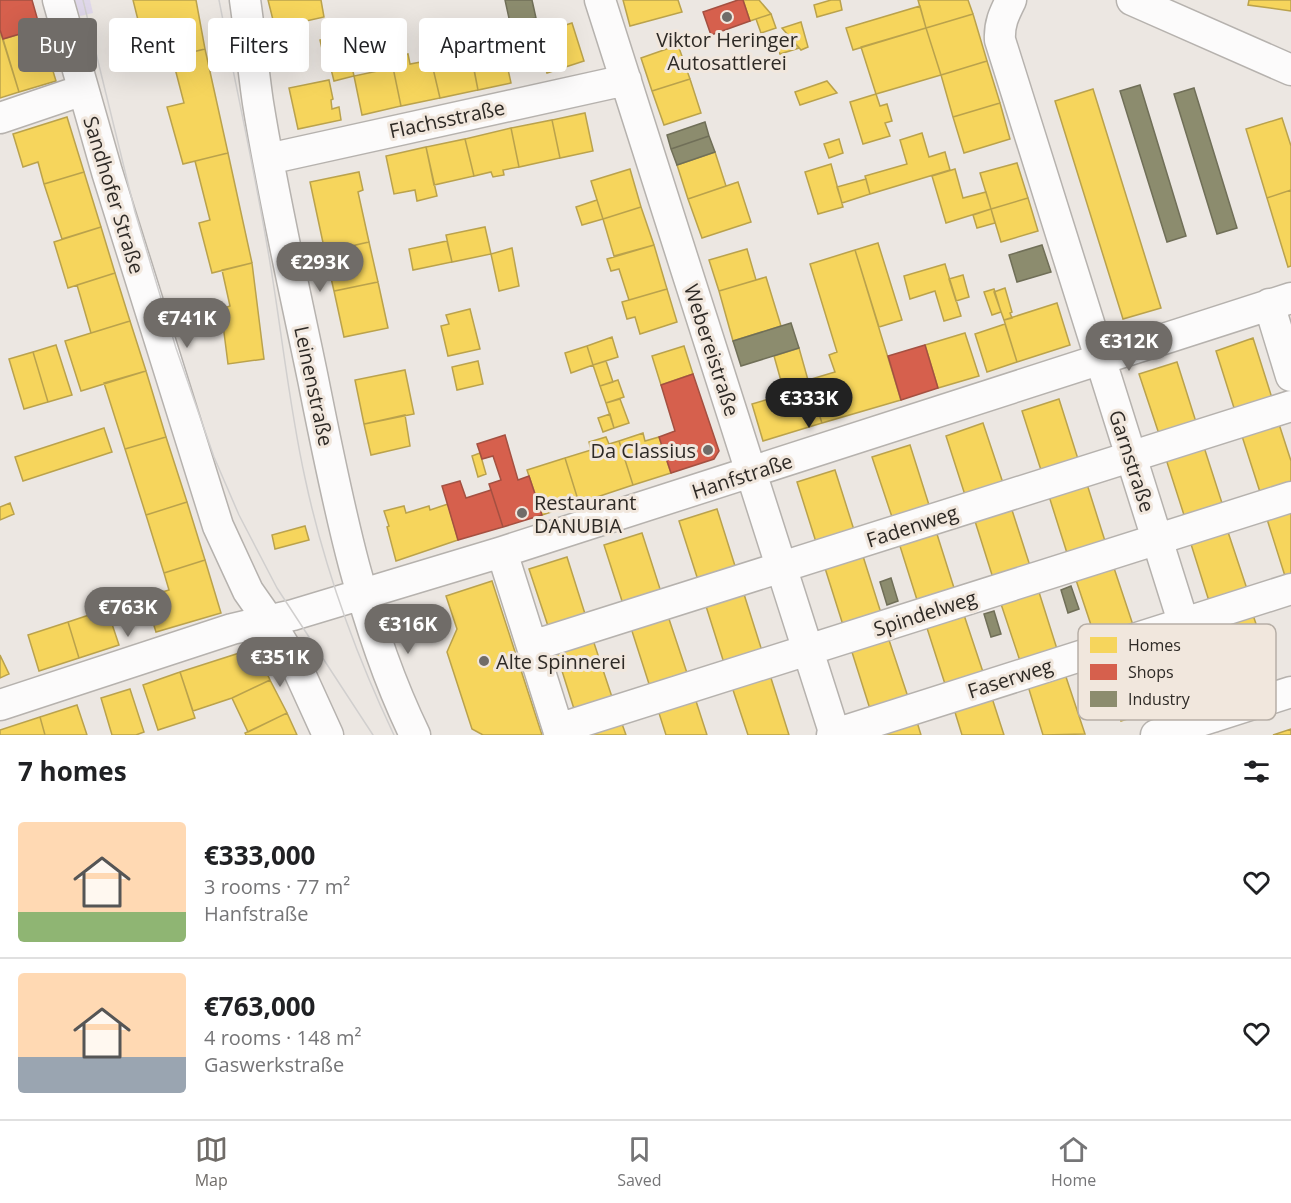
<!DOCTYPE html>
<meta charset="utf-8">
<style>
body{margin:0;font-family:"Open Sans",sans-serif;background:#f6f6f6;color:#202124;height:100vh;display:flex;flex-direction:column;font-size:22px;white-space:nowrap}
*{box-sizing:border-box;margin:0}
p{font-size:20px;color:#757577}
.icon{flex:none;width:33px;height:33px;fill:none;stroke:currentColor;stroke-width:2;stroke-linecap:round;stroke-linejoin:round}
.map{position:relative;height:735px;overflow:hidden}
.side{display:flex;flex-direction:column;background:#fff;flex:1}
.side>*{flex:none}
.guide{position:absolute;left:18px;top:18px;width:600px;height:54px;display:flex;gap:12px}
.price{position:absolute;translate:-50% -51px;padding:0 14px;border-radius:21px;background:#706c68;color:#fff;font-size:20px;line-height:39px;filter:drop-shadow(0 2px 3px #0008)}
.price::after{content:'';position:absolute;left:50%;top:36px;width:18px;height:14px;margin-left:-9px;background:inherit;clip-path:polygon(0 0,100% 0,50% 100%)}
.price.on{background:#222;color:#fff}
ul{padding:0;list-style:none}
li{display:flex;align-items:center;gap:18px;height:150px;padding:0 18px}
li+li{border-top:2px solid #e0e0e0}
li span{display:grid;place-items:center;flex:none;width:168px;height:120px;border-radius:6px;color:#555}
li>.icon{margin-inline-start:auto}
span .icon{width:72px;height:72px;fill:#fffc;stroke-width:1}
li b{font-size:26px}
h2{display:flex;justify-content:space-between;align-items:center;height:72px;padding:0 18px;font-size:26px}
.tag{padding:0 21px;border-radius:6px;background:#fff;box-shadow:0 6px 24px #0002;font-size:21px;line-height:54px}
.tag.on{background:#706c68;color:#fff}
.menu{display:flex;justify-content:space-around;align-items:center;height:84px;border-top:2px solid #e0e0e0;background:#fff;font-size:16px;color:#757577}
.menu a{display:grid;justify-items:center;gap:3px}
.menu .on{color:#706c68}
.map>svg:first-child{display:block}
.green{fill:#dfd7ea}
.homes{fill:#f6d55c;stroke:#baa24c;stroke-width:1.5}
.shops{fill:#d6604d;stroke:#a45041;stroke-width:1.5}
.industry{fill:#8c8c6e;stroke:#706f58;stroke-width:1.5}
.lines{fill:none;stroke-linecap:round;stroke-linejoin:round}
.minor-casing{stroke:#b6b2ae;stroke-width:33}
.minor{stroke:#fcfbfb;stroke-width:30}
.tram{stroke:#d1cfce;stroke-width:1.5}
.poi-dot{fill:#706c68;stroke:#f1e7dd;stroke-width:2}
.labels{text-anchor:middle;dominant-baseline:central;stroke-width:6;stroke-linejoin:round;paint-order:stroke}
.poi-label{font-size:20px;fill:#2e2a26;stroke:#f1e7dd;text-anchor:start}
.street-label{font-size:20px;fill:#2e2a26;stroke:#f1e7dd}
.key{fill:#f1e7dd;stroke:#b6aea6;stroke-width:1.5}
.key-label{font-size:16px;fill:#2e2a26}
</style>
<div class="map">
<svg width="1291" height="735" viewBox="0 0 1291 735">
<rect width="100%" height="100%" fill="#ece7e2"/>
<path class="green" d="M75,0H90L93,13L80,16Z"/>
<path class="homes" d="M133,0H196L205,49L172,57L166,30L142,36Z
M268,0H321L324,17L275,28Z
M623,0H678L682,12L630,26Z
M743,0H759L771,14L750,21Z
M831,0H840L842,10L817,17L814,5Z
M918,0H968L973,14L926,28Z
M1249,0H1291V11L1248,5Z
M920,6L926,28L853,50L846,28Z
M771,14L776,28L761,33L756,19Z
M973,14L987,61L941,75L926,28Z
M801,22L808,47L801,50L782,28Z
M572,23L584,61L547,73L534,35Z
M384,27L388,47L350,56L345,35Z
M40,28L56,81L19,92L3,39Z
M926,28L941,75L876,94L861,47Z
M0,31L19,92L0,98Z
M500,33L511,83L478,90L468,40Z
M345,35L354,76L334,81L330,65L326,66L320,40Z
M789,36L799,48L780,54L775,39Z
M678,45L690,79L652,91L641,58Z
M470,48L478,90L440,98L431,60L455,54V51Z
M205,49L228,153L183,164L167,107L184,103L172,57Z
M408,54L410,64L431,60L440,98L401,106L391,58Z
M391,58L401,106L362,115L354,76L378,71L376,61Z
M987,61L1000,103L953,117L941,75Z
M690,79L701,113L664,125L652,91Z
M329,80L333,99L331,100L332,109L339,107L341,120L298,129L289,88Z
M827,81L837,93L800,105L795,92Z
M1093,89L1161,308L1123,319L1055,101Z
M876,94L880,106L887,104L892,121L885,123L890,136L863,144L850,102Z
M1000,103L1010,139L964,153L953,117Z
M585,113L593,151L560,158L552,120Z
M67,117L84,172L44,184L38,162L23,167L13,134Z
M1282,118L1291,146V190L1267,198L1246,129Z
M552,120L560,158L519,167L511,128Z
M511,128L519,167L503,170L504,175L493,177L491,172L474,176L465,139Z
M922,133L929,157L945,152L950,170L870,194L865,176L907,164L900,140Z
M465,139L474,176L434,185L426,147Z
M839,139L843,153L829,158L824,144Z
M426,147L437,196L417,201L415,190L394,194L386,156Z
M715,152L726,186L688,199L677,165Z
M228,153L252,263L212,273L199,223L210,220L195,161Z
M1017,163L1028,198L991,209L980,173Z
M831,164L843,207L818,214L805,172Z
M630,169L641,207L603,219L591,181Z
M955,169L963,198L986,192L991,209L946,223L932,176Z
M84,172L101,227L62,239L44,184Z
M359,172L363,190L358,192L369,242L325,252L310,182Z
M866,179L870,194L842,203L837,187Z
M738,182L751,222L702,238L688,199Z
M1291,190V266L1288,267L1267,198Z
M1028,198L1038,231L1001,242L991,209Z
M597,200L603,219L582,225L576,207Z
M641,207L654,245L614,256L603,219Z
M991,209L995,223L977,228L973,215Z
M101,227L115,273L68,288L54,242Z
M485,227L491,254L452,262L446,235Z
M447,241L452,262L413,270L409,249Z
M369,242L378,282L334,291L325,252Z
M878,243L902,320L879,327L855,250Z
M654,245L667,289L629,300L619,269L611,271L607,259Z
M512,248L519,286L499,291L491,254Z
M747,249L756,280L719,291L709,260Z
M855,250L901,400L822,423L808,380L835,372L829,355L837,352L810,264Z
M252,263L264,359L228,364L221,309L230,306L222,270Z
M945,264L961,316L944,321L935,291L910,299L904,276Z
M115,273L130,321L91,333L77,285Z
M963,275L969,297L956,301L949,279Z
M766,277L781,326L733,341L719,291Z
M378,282L388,328L344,337L334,291Z
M1005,288L1012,312L1010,313L1012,318L1004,320L994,292Z
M667,289L677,322L640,334L635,317L627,319L622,302Z
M994,289L1001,312L992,315L984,292Z
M1057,303L1070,345L1017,362L1004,320Z
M470,309L480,349L448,356L441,326L449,324L446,315Z
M130,321L146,371L81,391L65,341Z
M1005,324L1017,362L987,372L975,334Z
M965,333L979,376L938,388L925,345Z
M612,337L618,357L593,365L587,346Z
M1253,338L1272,398L1235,411L1216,351Z
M56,345L72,395L48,402L33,352Z
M587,346L593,365L571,373L565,353Z
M684,346L693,374L661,385L652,356Z
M799,348L808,380L783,388L774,356Z
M33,352L48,402L24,409L9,359Z
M478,361L483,384L457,390L452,367Z
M606,361L613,382L600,386L593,365Z
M1177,362L1196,422L1159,434L1139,374Z
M405,370L414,414L364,424L355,380Z
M146,371L166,437L125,449L104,383Z
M618,380L624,397L606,403L600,386Z
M808,380L822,423L763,441L752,404L776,397L774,391Z
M620,399L629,423L614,428L606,403Z
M1059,399L1078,459L1041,470L1022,411Z
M610,414L614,428L603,432L598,418Z
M405,415L410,446L371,455L364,424Z
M1278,421L1291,461V482L1260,492L1241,433Z
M983,423L1003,483L965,495L946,436Z
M104,428L112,452L23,481L15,457Z
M643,433L645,441L659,437L671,473L633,485L619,441Z
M166,437L187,502L146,515L125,449Z
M606,437L609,444L619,441L633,485L579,503L565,458L591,450L589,442Z
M1203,444L1222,503L1184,515L1165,456Z
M910,445L929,505L892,517L872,457Z
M480,453L486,474L478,477L472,456Z
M565,458L579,503L542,515L527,470Z
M835,470L854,530L816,542L797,482Z
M1086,481L1105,541L1067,553L1048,493Z
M187,502L205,560L164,573L146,515Z
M10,503L14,514L0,520V507Z
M448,504L458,540L396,561L387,527L389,526L384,511L404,506L406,513L429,506L430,510Z
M1011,507L1030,566L993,578L974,518Z
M1291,508V574L1285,576L1266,516Z
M717,509L736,569L698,580L679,521Z
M305,526L309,540L275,549L272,535Z
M1227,529L1247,589L1209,601L1190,541Z
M936,531L955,591L918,603L899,543Z
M642,533L661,592L623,604L604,545Z
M862,553L881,613L843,625L824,565Z
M567,557L586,617L549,629L529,569Z
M205,560L221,613L156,632L145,597L169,590L164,573Z
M1113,565L1133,625L1095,637L1075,577Z
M492,581L542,735H483L472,729L447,652L457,629L446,596Z
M1038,589L1057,649L1020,661L1000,601Z
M743,591L762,651L724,663L705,603Z
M107,609L119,645L79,658L68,622Z
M963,612L983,672L945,684L926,625Z
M1253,615L1273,674L1235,687L1216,627Z
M668,616L688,676L650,687L631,628Z
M68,622L79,658L39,671L28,635Z
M888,637L908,697L870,709L851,649Z
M593,640L613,700L575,712L556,652Z
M255,648L270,680L232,698L193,711L180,672Z
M1140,650L1159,709L1121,721L1102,661Z
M0,655L9,674L0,678Z
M180,672L195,718L158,730L143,685Z
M1065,674L1085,734L1043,735L1028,686Z
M770,675L789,735H748L732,687Z
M270,680L287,713L248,732L232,698Z
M130,689L144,732L136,735H112L101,698Z
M695,698L707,735H666L658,710Z
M992,698L1004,735H962L954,709Z
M77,705L87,735H45L40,717Z
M287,713L297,735H246L245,733Z
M40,717L45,735H0V730Z
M621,721L626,735H584Z
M917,722L921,735H880Z
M1291,729V735H1273Z"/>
<path class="shops" d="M0,0H32L40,28L3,39L0,30Z
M738,0H743L750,21L711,35L703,12Z
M925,345L938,388L901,400L888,356Z
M693,374L719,451L714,459L671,473L659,437L675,431L661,385Z
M505,435L518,480L529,476L542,515L503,527L489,484L501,480L493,456L482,459L477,444Z
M460,481L466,498L491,490L503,527L458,540L442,486Z"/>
<path class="industry" d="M505,0H532L536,18L510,23Z
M1140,85L1186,236L1167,242L1120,91Z
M1194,88L1237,228L1217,234L1174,94Z
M705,122L709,136L671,149L667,135Z
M709,136L715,152L677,165L671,149Z
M1042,245L1051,272L1017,282L1009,255Z
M791,323L799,348L741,366L733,341Z
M891,578L898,601L887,605L880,582Z
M1071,586L1079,609L1068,613L1061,590Z
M994,611L1001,634L991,637L984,614Z"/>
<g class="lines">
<g class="minor-casing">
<path id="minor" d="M58,0L107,172L218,526L248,591L269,621L297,667L328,735
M245,0C250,34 253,69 258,103C273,196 294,287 313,379C337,499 361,624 415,735
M600,0L835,735
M1011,0C1004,14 999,24 1000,40L1213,717
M1132,0L1291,70
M0,118L83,90
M268,159L626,80
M1269,304L1291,376
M502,552L560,735
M532,646L1291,406
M0,705L232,629L293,615L502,552L1291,298
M558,729L1291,497
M832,735L1291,589
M1156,735L1291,692"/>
</g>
<use href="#minor" class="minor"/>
<path class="tram" d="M83,0L135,212L176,348L214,457L239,515L277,588L373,735
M219,0C235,82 253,163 267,245C281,323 288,401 305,478C324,567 355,653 394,735"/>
</g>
<g class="poi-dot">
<circle cx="727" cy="17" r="6"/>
<circle cx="708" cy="450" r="6"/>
<circle cx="522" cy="513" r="6"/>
<circle cx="484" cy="661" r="6"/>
</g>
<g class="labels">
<g class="poi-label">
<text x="727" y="39" text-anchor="middle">Viktor Heringer<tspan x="727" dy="23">Autosattlerei</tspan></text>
<text x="696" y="450" text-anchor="end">Da Classius</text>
<text x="534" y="502">Restaurant<tspan x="534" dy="23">DANUBIA</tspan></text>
<text x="496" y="661">Alte Spinnerei</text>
</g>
<g class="street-label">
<text transform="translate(447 119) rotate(-12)">Flachsstraße</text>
<text transform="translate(114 195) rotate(73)">Sandhofer Straße</text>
<text transform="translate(712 350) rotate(72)">Webereistraße</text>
<text transform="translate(314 386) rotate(78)">Leinenstraße</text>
<text transform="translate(1132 461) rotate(72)">Garnstraße</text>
<text transform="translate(742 476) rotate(-18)">Hanfstraße</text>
<text transform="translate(912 526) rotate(-18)">Fadenweg</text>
<text transform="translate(925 613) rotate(-18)">Spindelweg</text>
<text transform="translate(1010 678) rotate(-18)">Faserweg</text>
</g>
</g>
<rect x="1078" y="624" width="198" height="96" rx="9" class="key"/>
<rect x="1090" y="637" width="27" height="16" fill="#f6d55c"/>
<rect x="1090" y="664" width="27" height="16" fill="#d6604d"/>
<rect x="1090" y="691" width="27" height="16" fill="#8c8c6e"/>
<g class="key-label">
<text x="1128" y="651">Homes</text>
<text x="1128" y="678">Shops</text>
<text x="1128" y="705">Industry</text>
</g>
</svg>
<b class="price" style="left:320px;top:293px">€293K</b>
<b class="price" style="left:187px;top:349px">€741K</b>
<b class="price" style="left:1129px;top:372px">€312K</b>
<b class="price on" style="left:809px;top:429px">€333K</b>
<b class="price" style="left:128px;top:638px">€763K</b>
<b class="price" style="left:408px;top:655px">€316K</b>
<b class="price" style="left:280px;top:688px">€351K</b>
<div class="guide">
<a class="tag on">Buy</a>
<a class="tag">Rent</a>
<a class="tag">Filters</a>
<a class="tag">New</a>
<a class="tag">Apartment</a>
</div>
</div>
<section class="side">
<h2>7 homes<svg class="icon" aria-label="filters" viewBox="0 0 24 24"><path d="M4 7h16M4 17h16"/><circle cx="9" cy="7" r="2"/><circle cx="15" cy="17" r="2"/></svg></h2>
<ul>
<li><span style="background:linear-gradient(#ffd9b3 75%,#8fb573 0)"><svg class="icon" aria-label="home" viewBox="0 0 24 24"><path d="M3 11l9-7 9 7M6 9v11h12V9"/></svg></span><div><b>€333,000</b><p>3 rooms · 77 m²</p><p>Hanfstraße</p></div><svg class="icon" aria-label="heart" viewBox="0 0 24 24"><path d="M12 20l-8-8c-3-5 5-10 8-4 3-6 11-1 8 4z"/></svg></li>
<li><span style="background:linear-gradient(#ffd9b3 70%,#9aa5b1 0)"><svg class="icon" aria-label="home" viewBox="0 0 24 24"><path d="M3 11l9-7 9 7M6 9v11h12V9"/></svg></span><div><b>€763,000</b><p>4 rooms · 148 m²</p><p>Gaswerkstraße</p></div><svg class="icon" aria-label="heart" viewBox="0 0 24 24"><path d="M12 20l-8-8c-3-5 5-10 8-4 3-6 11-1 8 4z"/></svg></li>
</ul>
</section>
<nav class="menu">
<a class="on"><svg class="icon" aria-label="map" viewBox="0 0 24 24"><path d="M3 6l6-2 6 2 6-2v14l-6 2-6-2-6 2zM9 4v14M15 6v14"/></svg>Map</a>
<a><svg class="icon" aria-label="saved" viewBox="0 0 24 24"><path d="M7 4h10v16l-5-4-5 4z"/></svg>Saved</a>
<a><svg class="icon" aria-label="home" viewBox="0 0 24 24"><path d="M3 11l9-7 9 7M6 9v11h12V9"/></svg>Home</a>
</nav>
